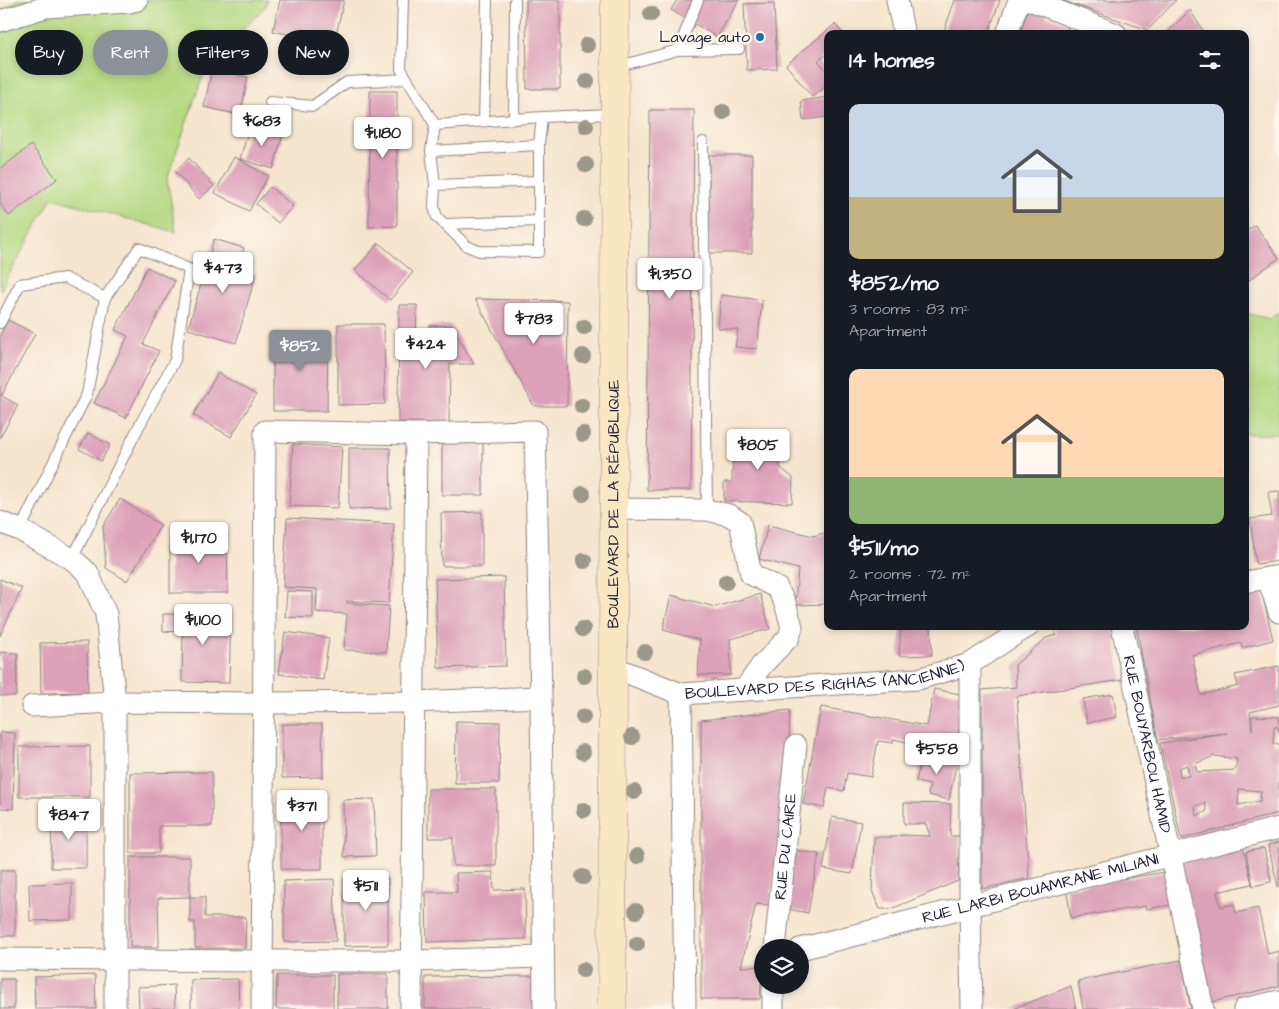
<!DOCTYPE html>
<meta charset="utf-8">
<style>
body{margin:0;font-family:"Architects Daughter",sans-serif;background:#20242c;color:#f1f3f6;height:100vh;display:flex;flex-direction:column;font-size:19px;white-space:nowrap}
*{box-sizing:border-box;margin:0}
p{font-size:16px;color:#9ea1a6}
.icon{flex:none;width:28px;height:28px;fill:none;stroke:currentColor;stroke-width:2;stroke-linecap:round;stroke-linejoin:round}
.map{position:relative;flex:1;overflow:hidden}
.side{position:absolute;left:824px;top:30px;width:425px;height:600px;display:flex;flex-direction:column;background:#171b24;border-radius:10px;box-shadow:0 2px 8px #0003}
.side>*{flex:none}
.hud{position:absolute;left:15px;top:30px;width:475px;height:45px;display:flex;gap:10px}
.fabs{position:absolute;left:754px;top:939px;display:grid;gap:10px}
.fabs a{display:grid;place-items:center;width:55px;height:55px;border-radius:50%;background:#171b24;box-shadow:0 2px 8px #0003;font-size:25px}
.price{position:absolute;translate:-50% -42px;padding:0 11px;border-radius:5px;background:#fff;color:#222;font-size:16px;line-height:32px;filter:drop-shadow(0 1px 2px #0008)}
.price::after{content:'';position:absolute;left:50%;top:30px;width:15px;height:11px;margin-left:-8px;background:inherit;clip-path:polygon(0 0,100% 0,50% 100%)}
.price.current{background:#8c9099;color:#fff}
ul{padding:0;list-style:none}
li{display:grid;align-content:center;gap:10px;height:265px;padding:0 25px}
li span{display:grid;place-items:center;height:155px;border-radius:10px;color:#555}
li>.icon{margin-inline-start:auto}
span .icon{width:90px;height:90px;fill:#fffc;stroke-width:1}
li b{font-size:21px}
h2{display:flex;justify-content:space-between;align-items:center;height:60px;padding:0 25px;font-size:21px}
.chip{padding:0 18px;border-radius:22px;background:#171b24;box-shadow:0 2px 8px #0003;font-size:18px;line-height:45px}
.chip.current{background:#8c9099;color:#fff}
.map>svg:first-child{display:block}
.green{fill:#b5d881;stroke:#6c7d5e}
.building{fill:#dca0b8;fill-rule:evenodd}
.lines{fill:none;stroke-linecap:round;stroke-linejoin:round}
.service-casing{stroke:#8c8484;stroke-width:12}
.minor-casing{stroke:#8c8484;stroke-width:23}
.secondary-casing{stroke:#8c8484;stroke-width:29}
.service{stroke:#fff;stroke-width:10}
.minor{stroke:#fff;stroke-width:21}
.secondary{stroke:#f9e7c3;stroke-width:28}
.tree{fill:#9a9889}
.poi-dot{fill:#1f6fb2;stroke:#fbf7ec;stroke-width:2}
.labels{text-anchor:middle;dominant-baseline:central;stroke-width:5;stroke-linejoin:round;paint-order:stroke}
.poi-label{font-size:16px;fill:#22223b;stroke:#fbf7ec;text-anchor:end}
.street-label{font-size:16px;fill:#22223b;stroke:#fbf7ec}
</style>
<div class="map">
<svg width="1279" height="1009" viewBox="0 0 1279 1009">
<rect width="100%" height="100%" fill="#fbf7ec"/>
<filter id="ink" filterUnits="userSpaceOnUse"><feTurbulence type="fractalNoise" baseFrequency=".02" numOctaves="2"/><feDisplacementMap in="SourceGraphic" scale="10" xChannelSelector="R" yChannelSelector="G"/><feConvolveMatrix kernelMatrix="1 2 1 2 8 2 1 2 1" color-interpolation-filters="sRGB"/></filter>
<filter id="wash" filterUnits="userSpaceOnUse"><feTurbulence type="fractalNoise" baseFrequency=".0096" numOctaves="4" result="noise"/><feDisplacementMap in="SourceGraphic" scale="20" xChannelSelector="R" yChannelSelector="G"/><feGaussianBlur stdDeviation="1.12" result="paint"/><feColorMatrix in="noise" values="0 0 0 0 0 0 0 0 0 0 0 0 0 0 0 0 0 1.4 0 .05"/><feComposite in="paint" operator="in"/></filter>
<g filter="url(#wash)">
<rect width="100%" height="100%" fill="#f6e5ce"/>
<path class="green" d="M16,0H267L265,7L207,64L167,179L176,232L52,198L0,291V11L16,2Z
M1279,312V434H1245V313L1270,319Z"/>
<g id="blocks">
<path class="building" d="M280,0H344L334,44L273,31Z
M526,0H560V89H527Z
M677,0H739L717,37L671,10Z
M955,0H1000L988,34H943Z
M1061,0H1176L1148,30Z
M774,3L777,69L747,70L744,4Z
M1028,9L1069,24L1066,34H1020Z
M1190,10L1205,34H1166Z
M835,24L843,34H828V53L818,61L828,72V85L812,97L786,65Z
M212,69L248,77L240,115L204,107Z
M370,91H397V226L369,227Z
M828,97V117L803,120L801,101Z
M650,110H694L691,490H647Z
M250,125L283,134L273,169L240,159Z
M31,145L57,179L9,216L0,204V169Z
M709,155H752V253H709Z
M234,157L268,176L249,211L215,193Z
M189,158L214,186L199,199L175,171Z
M270,187L293,206L278,223L256,204Z
M1255,225L1279,258L1245,283V232Z
M214,239L244,248L238,268L256,274L236,343L188,329Z
M379,243L413,272L390,300L355,270Z
M147,267L175,281L143,344L159,351L126,418L94,403L128,336L115,330Z
M721,295L762,300L757,349L735,347L738,330L718,328Z
M475,299L568,301L567,406H534Z
M399,305H417L416,342L429,349V326L451,325L474,364H450L449,423L398,422Z
M8,320L35,334L2,395L0,394V335Z
M338,324H384L385,404L338,405Z
M273,333H328L327,411H273Z
M218,373L256,395L231,437L193,415Z
M0,395L18,405L0,438Z
M88,433L110,445L101,461L79,449Z
M733,433L781,434L780,467L793,478L792,503L724,501V482H732Z
M442,442H483V495H442Z
M293,444L342,447L338,508L289,506Z
M349,448H390L391,508L349,509Z
M1279,491V561L1256,564L1250,519L1272,516L1268,492Z
M120,499L161,525L127,581L106,568L103,526Z
M482,512V566H442L441,513Z
M287,518L394,524L389,603L347,601V603L389,606L386,652L344,650L347,614L316,612L317,589L283,587Z
M768,525L813,536L828,532V604L795,605L798,569L759,559Z
M227,534L228,593H170V535Z
M504,577L506,666L438,668L435,579Z
M0,579L22,588L0,636Z
M1261,588L1273,640L1242,648L1241,643L1192,655L1201,695L1238,686L1235,675L1279,666V705L1250,712L1252,730V716L1279,717V732L1276,726L1274,728L1273,744H1279V813L1181,839L1160,743L1227,733L1158,740L1136,626H1245V592ZM1214,756L1237,759L1235,770L1197,772L1195,764ZM1187,765L1189,776H1180L1179,768ZM1239,789L1261,791L1260,801L1238,805ZM1205,803L1207,811L1196,816L1195,806Z
M287,591L313,592V618L285,617Z
M760,594L770,629L730,639L731,675H698L700,640L663,630L671,595L715,607Z
M163,614L231,615L229,683L182,682L183,632L163,631Z
M901,626H931L932,655L899,656Z
M1055,626H1113L1122,680L1017,696L1029,878L982,889V690L1016,687L1015,665L1046,638L1056,635Z
M285,632L329,638L323,680L279,674Z
M87,642L88,692L41,693L40,643Z
M0,652L18,653L16,696H0Z
M934,689L965,695L955,752L893,739V743L878,741L871,777L847,773L844,791L828,788L824,808L803,804L821,707L927,726Z
M1113,694L1117,717L1087,723L1083,699Z
M790,710L788,763L770,905L756,904L741,967L762,966L760,999H701V720Z
M456,721L500,722L499,783H455Z
M282,724H322L323,777L282,778Z
M0,732L15,733L13,809L0,808Z
M90,746V797H19V747Z
M922,753L957,760L949,800L928,795L930,785L916,782Z
M212,772V826H159V853H130V773Z
M428,789H496V866H453V838H428Z
M281,795H322V869H281Z
M374,799L376,856L344,857L343,800Z
M904,803L951,804L950,836H960L958,881L891,909H880L872,891L874,837H896L902,835L930,836L926,824H904Z
M52,813H86V868H51Z
M832,817L861,822L852,874L823,869Z
M1279,842V887H1278L1268,845Z
M1243,846L1252,884L1217,892L1221,907L1234,904L1236,913L1258,908L1268,954L1279,951V986L1212,1002L1180,861Z
M1264,848L1271,882L1253,886L1246,852Z
M793,850L819,854L808,913L782,908Z
M130,857H190V897H205V917H246L245,948H195V922H190V897L158,898L159,947H130Z
M0,870H15V936H0Z
M493,872L494,890L525,889L526,939L427,942L426,892H457L456,873Z
M1165,872L1170,905L1146,909V906L1071,918L1066,888Z
M344,878H388V945L344,946Z
M334,879L336,941L284,942V881Z
M72,883V920L30,921L29,884Z
M1181,960L1191,1009H1083L1078,981Z
M337,974H388V1009H337Z
M95,975L96,1009H35L34,977Z
M277,975H333V1009H276Z
M533,976V1009H425V977Z
M0,979H14V1009H0Z
M238,979L239,1009H191V980Z
M174,985L175,1009H139L138,987Z
M1071,986L1076,1009H1013Z"/>
</g>
</g>
<g filter="url(#ink)">
<use href="#blocks" fill-opacity="0" stroke="#8c8484" stroke-width="1"/>
<g class="lines">
<g class="service-casing">
<path id="service" d="M403,0L401,69L435,125L431,151L435,185L434,207L437,217L467,246L479,251L539,252V145L542,117
M678,50L739,49
M616,67L678,50L698,0
M270,102L313,106L347,82L407,79
M514,119L515,0
M484,121L487,0
M435,125L542,117L613,114
M703,142L707,510
M431,151L539,145
M435,185L539,181
M444,224L540,221
M0,323L20,284L65,278L105,298L139,248L189,269L175,360L137,430L72,559
M20,530L87,394L105,298"/>
</g>
<g class="minor-casing">
<g id="minor">
<path d="M897,0L904,34"/>
<path d="M1030,0L1116,34"/>
<path d="M0,21L46,7L129,2L137,0"/>
<path d="M1007,34L1019,0"/>
<path d="M613,509L707,510L729,515L740,522L751,574L777,588L785,603L792,627L789,637L762,665L744,690"/>
<path d="M0,522L20,530L72,559L88,573L106,614L115,702V1009"/>
<path d="M1268,578L1279,612"/>
<path d="M1245,582L1279,576"/>
<path id="s1" d="M1122,626L1203,1009"/>
<path d="M970,664V907L972,1009"/>
<path id="s2" d="M613,667L681,694L918,679L970,664L1014,635L1029,626"/>
<path d="M681,694L685,1009"/>
<path d="M32,706L115,702L264,703L413,702L541,697"/>
<path id="s3" d="M775,948L796,746"/>
<path id="s4" d="M800,949L1279,828"/>
<path d="M0,959L263,961H411L543,957"/>
<path d="M262,1009L265,431L416,434L535,431L541,697L544,1009"/>
<path d="M411,1009L416,434"/>
<path d="M773,1009V985"/>
<path d="M1244,1009L1279,1001"/>
</g>
</g>
<g class="secondary-casing">
<g id="secondary">
<path id="s5" d="M612,1009L615,0"/>
</g>
</g>
<use href="#service" class="service"/>
<use href="#minor" class="minor"/>
<use href="#secondary" class="secondary"/>
</g>
<g class="tree">
<circle cx="651" cy="14" r="8"/>
<circle cx="587" cy="45" r="8"/>
<circle cx="587" cy="81" r="8"/>
<circle cx="723" cy="112" r="8"/>
<circle cx="586" cy="126" r="8"/>
<circle cx="586" cy="165" r="8"/>
<circle cx="584" cy="219" r="8"/>
<circle cx="584" cy="327" r="8"/>
<circle cx="583" cy="356" r="8"/>
<circle cx="582" cy="406" r="8"/>
<circle cx="583" cy="434" r="8"/>
<circle cx="583" cy="494" r="8"/>
<circle cx="584" cy="561" r="8"/>
<circle cx="726" cy="582" r="8"/>
<circle cx="583" cy="629" r="8"/>
<circle cx="645" cy="652" r="8"/>
<circle cx="584" cy="676" r="8"/>
<circle cx="583" cy="717" r="8"/>
<circle cx="632" cy="737" r="8"/>
<circle cx="583" cy="752" r="8"/>
<circle cx="634" cy="792" r="8"/>
<circle cx="584" cy="810" r="8"/>
<circle cx="637" cy="856" r="8"/>
<circle cx="583" cy="877" r="8"/>
<circle cx="636" cy="911" r="8"/>
<circle cx="637" cy="944" r="8"/>
<circle cx="583" cy="970" r="8"/>
</g>
</g>
<circle class="poi-dot" cx="760" cy="37" r="5"/>
<g class="labels">
<g class="poi-label">
<text x="750" y="37">Lavage auto</text>
</g>
<g class="street-label">
<text stroke="none"><textPath href="#s5" startOffset="505">BOULEVARD DE LA RÉPUBLIQUE</textPath></text>
<text stroke="none"><textPath href="#s2" startOffset="218">BOULEVARD DES RIGHAS (ANCIENNE)</textPath></text>
<text stroke="none"><textPath href="#s1" startOffset="121">RUE BOUYARBOU HAMID</textPath></text>
<text stroke="none"><textPath href="#s3" startOffset="102">RUE DU CAIRE</textPath></text>
<text stroke="none"><textPath href="#s4" startOffset="248">RUE LARBI BOUAMRANE MILIANI</textPath></text>
</g>
</g>
</svg>
<div class="fabs">
<a><svg class="icon" aria-label="layers" viewBox="0 0 24 24"><path d="M12 4l9 5-9 5-9-5zM3 14l9 5 9-5"/></svg></a>
</div>
<b class="price" style="left:262px;top:147px">$683</b>
<b class="price" style="left:383px;top:159px">$1,180</b>
<b class="price" style="left:223px;top:294px">$473</b>
<b class="price" style="left:670px;top:300px">$1,350</b>
<b class="price" style="left:534px;top:345px">$783</b>
<b class="price" style="left:426px;top:370px">$424</b>
<b class="price current" style="left:300px;top:372px">$852</b>
<b class="price" style="left:758px;top:471px">$805</b>
<b class="price" style="left:199px;top:564px">$1,170</b>
<b class="price" style="left:203px;top:646px">$1,100</b>
<b class="price" style="left:937px;top:775px">$558</b>
<b class="price" style="left:302px;top:832px">$371</b>
<b class="price" style="left:69px;top:841px">$847</b>
<b class="price" style="left:366px;top:912px">$511</b>
<div class="hud">
<a class="chip">Buy</a>
<a class="chip current">Rent</a>
<a class="chip">Filters</a>
<a class="chip">New</a>
</div>
<section class="side">
<h2>14 homes<svg class="icon" aria-label="filters" viewBox="0 0 24 24"><path d="M4 7h16M4 17h16"/><circle cx="9" cy="7" r="2"/><circle cx="15" cy="17" r="2"/></svg></h2>
<ul>
<li><span style="background:linear-gradient(#c9d6e8 60%,#c2b280 0)"><svg class="icon" aria-label="home" viewBox="0 0 24 24"><path d="M3 11l9-7 9 7M6 9v11h12V9"/></svg></span><div><b>$852/mo</b><p>3 rooms · 83 m²</p><p>Apartment</p></div></li>
<li><span style="background:linear-gradient(#ffd9b3 70%,#8fb573 0)"><svg class="icon" aria-label="home" viewBox="0 0 24 24"><path d="M3 11l9-7 9 7M6 9v11h12V9"/></svg></span><div><b>$511/mo</b><p>2 rooms · 72 m²</p><p>Apartment</p></div></li>
</ul>
</section>
</div>
